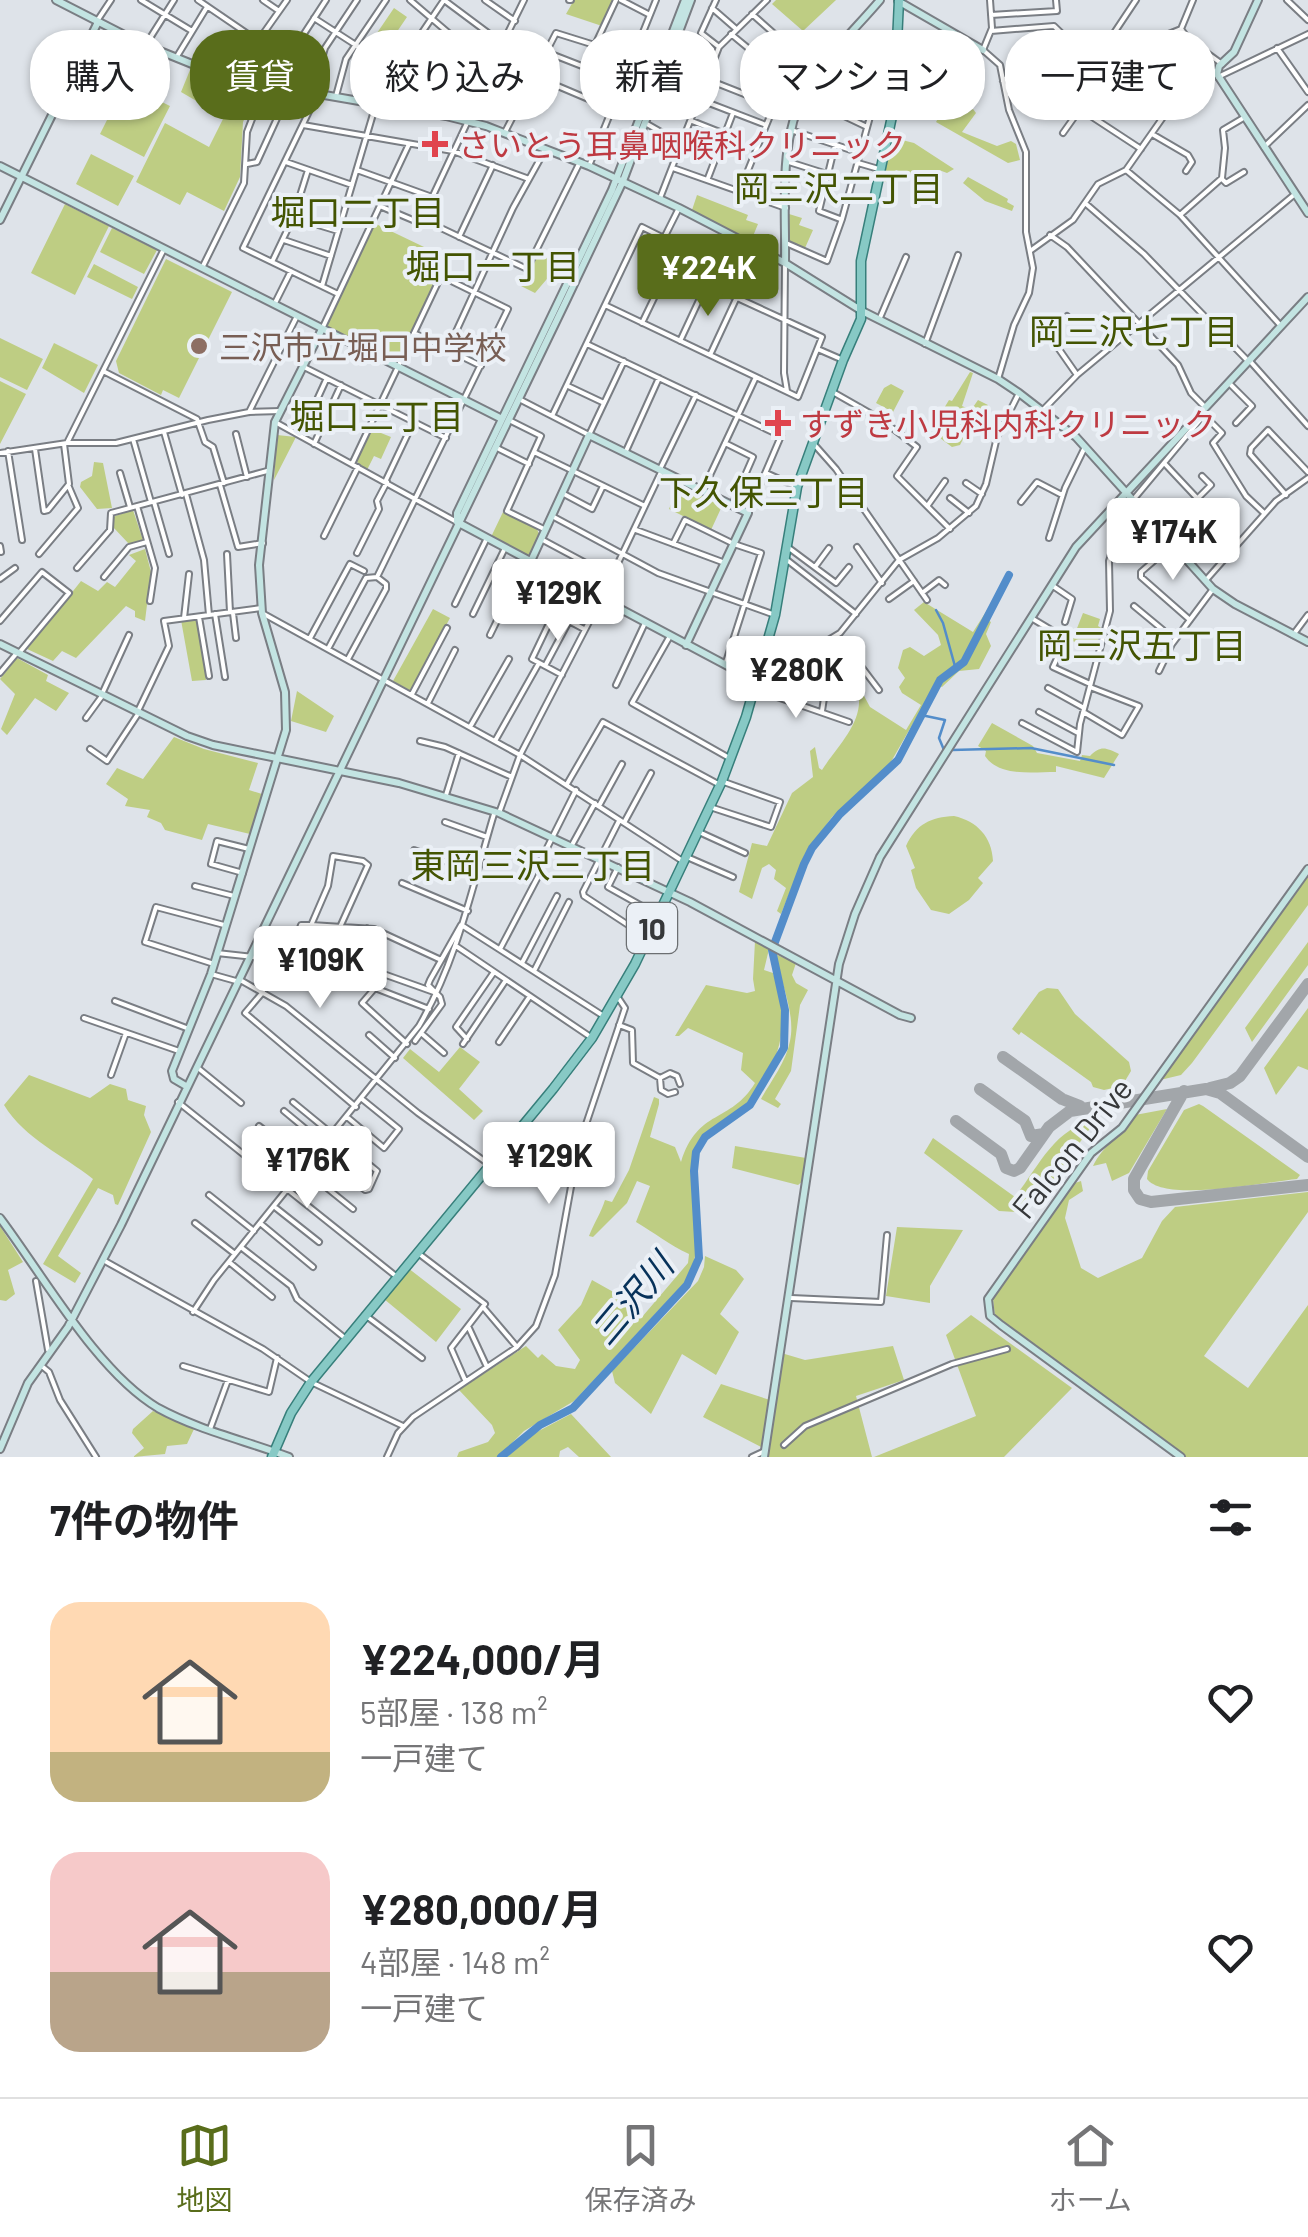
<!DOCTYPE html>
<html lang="ja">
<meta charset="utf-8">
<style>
body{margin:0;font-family:Barlow,"Noto Sans JP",sans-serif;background:#f2f2f2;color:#202124;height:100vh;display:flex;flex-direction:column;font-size:38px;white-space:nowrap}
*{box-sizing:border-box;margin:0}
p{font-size:32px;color:#757577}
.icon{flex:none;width:55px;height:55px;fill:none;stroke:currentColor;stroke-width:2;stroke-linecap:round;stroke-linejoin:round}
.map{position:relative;height:1457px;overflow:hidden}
.side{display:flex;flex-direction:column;background:#fff;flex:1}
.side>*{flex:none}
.banner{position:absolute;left:30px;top:30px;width:1250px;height:90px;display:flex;gap:20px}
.price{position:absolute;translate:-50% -85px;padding:0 22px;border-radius:10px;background:#fff;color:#222;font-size:32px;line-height:65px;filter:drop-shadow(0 2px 5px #0008)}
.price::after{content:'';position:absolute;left:50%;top:60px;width:30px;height:22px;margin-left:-15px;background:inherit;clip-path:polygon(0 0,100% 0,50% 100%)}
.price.selected{background:#596d1b;color:#fff}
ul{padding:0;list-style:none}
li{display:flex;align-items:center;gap:30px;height:250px;padding:0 50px}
li span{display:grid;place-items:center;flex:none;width:280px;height:200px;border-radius:30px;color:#555}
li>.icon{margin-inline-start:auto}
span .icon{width:120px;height:120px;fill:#fffc;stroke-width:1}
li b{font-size:42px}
h2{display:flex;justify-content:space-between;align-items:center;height:120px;padding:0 50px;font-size:42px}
.chip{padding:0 35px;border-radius:40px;background:#fff;box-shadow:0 2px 8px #0004;font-size:35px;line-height:90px}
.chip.selected{background:#596d1b;color:#fff}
.tabs{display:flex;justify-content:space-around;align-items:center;height:140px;border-top:2px solid #e0e0e0;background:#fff;font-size:28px;color:#757577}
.tabs a{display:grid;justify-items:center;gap:5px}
.tabs .selected{color:#596d1b}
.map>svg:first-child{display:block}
.green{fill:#becd83}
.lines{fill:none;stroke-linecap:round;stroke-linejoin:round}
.stream{stroke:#538dca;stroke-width:2.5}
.river{stroke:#538dca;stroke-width:8}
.taxiway{stroke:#a2a6aa;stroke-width:12}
.street-casing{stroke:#7a7e84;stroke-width:8}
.secondary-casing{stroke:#7a7e84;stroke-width:10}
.primary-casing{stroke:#377f7b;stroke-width:11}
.street{stroke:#fff;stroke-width:4}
.secondary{stroke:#c3e4e2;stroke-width:6}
.primary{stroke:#87c9c5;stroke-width:8}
.health-dot{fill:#e0444e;stroke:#ebf0f6;stroke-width:4}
.education-dot{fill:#8d6e63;stroke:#ebf0f6;stroke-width:4}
.labels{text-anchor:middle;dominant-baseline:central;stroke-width:8;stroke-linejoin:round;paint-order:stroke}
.shield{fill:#ebf0f6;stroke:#6c6f72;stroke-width:2.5}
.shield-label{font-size:30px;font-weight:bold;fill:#36383a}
.health-label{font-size:32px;fill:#be3a42;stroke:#ebf0f6;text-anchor:start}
.education-label{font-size:32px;fill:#785e54;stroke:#ebf0f6;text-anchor:start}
.street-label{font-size:32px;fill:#36383a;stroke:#ebf0f6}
.neighbourhood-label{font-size:35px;fill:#435402;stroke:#ebf0f6}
.water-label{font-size:35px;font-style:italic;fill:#07325a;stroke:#ebf0f6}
</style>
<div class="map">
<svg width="1308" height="1457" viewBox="0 0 1308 1457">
<rect width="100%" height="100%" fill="#dee3e9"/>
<path class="green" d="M574,0H613L602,26L566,14Z
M776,0H836L803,31L772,4Z
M394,8L407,17L390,42L377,33Z
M190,70L251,88L256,94L243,122L240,177L224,211L187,192L180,205L136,182L165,123L209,147L224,117L181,92Z
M125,84L170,106L144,157L100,134Z
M952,94L967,113L973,109L976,113L962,132L997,146L1011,141L1016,144L1020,160L1008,163L936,122Z
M894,138L914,143L954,169L947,173L939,170L928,182L896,170L885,182L883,179Z
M91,154L134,176L118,206L76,184Z
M968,177L1008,199L1007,202L1014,206L1012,211L985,201L963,183Z
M697,195L748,215L746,220L758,224L751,241L692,210Z
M65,204L109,226L75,295L31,273Z
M789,214L802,218L799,225L813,230L805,248L788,240Z
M374,223L447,258L397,361L327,327L326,323Z
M112,228L157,250L144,274L100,252Z
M537,252L551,258L547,270L552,273L535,293L521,286Z
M166,259L232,292L179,398L163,390L161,395L119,373L116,361Z
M94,264L138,287L132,299L87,277Z
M0,338L43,359L27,390L0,377Z
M54,343L98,365L84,393L42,368Z
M970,372L973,373L962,406L971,410L978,400L988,405L982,413L985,416L979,429L970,425L960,445L952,447L936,435L932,428L949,400L952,401Z
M0,381L26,394L0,444Z
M891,384L904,391L893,412L876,403L884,388Z
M371,429L391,437L381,459L374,456L367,470L356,461Z
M277,435L296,437L274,480Z
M94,462L103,463L112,508L97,509L80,487L81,482L92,476Z
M680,482L723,504L711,530L669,509Z
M133,510L143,540L129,544L113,527L112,517Z
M503,512L537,529L539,534L530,554L525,555L491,537Z
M145,549L151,572L145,621L135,617V611L126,606L76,658L62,651L53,661L27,649L81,581L98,591L107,582L115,587L136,561L129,555Z
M924,602L973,632L989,607L992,608L986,619L991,622L986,634L991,646L979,669L959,671L942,687L935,685L888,767L832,817L805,854L781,914L777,911L786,888L774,879L776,870L769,864L762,868L752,899L739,892L752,843L767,846L792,793L813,777L810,751L815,747L819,768L822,770C836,748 861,725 859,698L863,694L870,707L906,730L921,705L902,693L899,687L905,678L898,668L903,650L910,647L924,656L941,645L938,635L914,610Z
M433,609L450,618L411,691L393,681Z
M1083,613L1100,619L1098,626L1103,629L1098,650L1072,641Z
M195,619L199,622L206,680L192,681L181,620Z
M17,658L48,675L46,681L69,693L56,711L35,698L7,735L1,729L15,694L0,679Z
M297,691L334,716L326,732L291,721Z
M992,723L1033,746L1037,753L1080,761L1082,755L1090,756C1101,745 1106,748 1119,754L1104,778L1056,766V772C1032,772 999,777 985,756L986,751L978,746Z
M174,737L204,749L258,763L249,790L262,794L250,834L208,824L202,840L165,830L161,823L147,817L150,810L125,806L128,799L106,784L117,768L143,779Z
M954,816C977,821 992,837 993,861L978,878L983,883L969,900L949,914L931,910L916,888L911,870L915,868L906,846C916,824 931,817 954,816Z
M1308,874V905L1192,1063L1181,1075L1160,1080Z
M755,941L769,949L764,970L773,973C788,1020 785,1049 758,1089C752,1097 747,1107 739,1113C723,1124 699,1131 694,1152C684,1196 709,1239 687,1280L574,1401L524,1431L498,1457H457L459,1452L488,1442L495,1433L492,1425L459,1390L526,1346L538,1358L542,1354L556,1366L575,1369L580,1360L558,1330L581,1305L592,1280L633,1303L642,1317L688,1263L689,1254C669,1245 655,1233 636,1222L650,1186L637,1181L627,1203L593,1237L589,1236C594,1223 601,1213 605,1200L612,1202L629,1170L654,1097L659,1099V1104L650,1137L675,1147L681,1162C698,1108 730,1124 755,1083L741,1070L743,1053L688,1028L679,1036H675L706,985L747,993L755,991L753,979Z
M1308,942V965L1252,1042L1245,1028Z
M775,954L796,963L792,975L796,983L808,990L800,1005L791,1071L775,1099L781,1104L778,1108L761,1099C771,1081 786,1062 790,1041C796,1014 780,980 775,954Z
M1047,988L1058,989L1075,1014L1129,1062L1131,1071L1122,1086L1104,1090L1093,1087L1091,1082L1021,1032L1019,1035L1012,1029L1039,992Z
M1308,1008V1070L1298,1066L1276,1095L1264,1068Z
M460,1047L480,1062L459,1089L483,1111L474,1120L403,1058L410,1049L439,1072Z
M29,1075L90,1098L110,1084L126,1089L128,1100L146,1106L144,1115L151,1132L118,1205L115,1204L113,1195L98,1188L58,1256L81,1273L75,1283L43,1264L93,1179C63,1155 25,1139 4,1105Z
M1199,1104L1203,1106L1300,1175L1297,1179C1266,1182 1165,1203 1147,1179L1148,1171L1184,1110Z
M1167,1109L1129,1173L1112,1181L1106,1163L1093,1166C1103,1145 1122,1135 1135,1115Z
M1096,1120L1052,1181L1016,1212L999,1211L924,1153L933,1138L1015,1197C1039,1166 1055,1127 1096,1120Z
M735,1146L806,1158L803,1181L798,1185L732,1168Z
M1081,1181L1083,1191L1069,1200L1065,1218L1081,1268L1098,1278L1142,1258L1162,1221L1175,1207L1308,1192V1212L1204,1356L1248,1388L1308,1305V1457H1186L995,1316L993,1299L1075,1183Z
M0,1226L23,1262L8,1270L15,1294L6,1301L0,1300Z
M897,1227L963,1230L930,1286V1303L886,1296Z
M705,1256L736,1270L744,1279L720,1314L739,1332L716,1375L682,1354L651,1414L615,1383L612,1371L698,1281L704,1267Z
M408,1268L461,1309L436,1342L384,1299Z
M971,1315L1072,1388L1004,1457H874L976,1416L946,1335Z
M893,1346L904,1380L856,1396L872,1457H765V1449L703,1417L721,1384L770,1400L778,1352L805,1360Z
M153,1411L194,1429L187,1444L167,1446L165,1454L133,1457L144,1448L132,1433L133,1429Z
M571,1414L611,1457H579L568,1447L560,1451L559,1457H507L533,1434Z"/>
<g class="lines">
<path class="stream" d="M936,610L943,623L956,670
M921,715L945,720L939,738L944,750
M952,750L1031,748L1114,765"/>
<path class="river" d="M501,1457L540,1425L573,1408L687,1285L699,1258L694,1171L696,1152L705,1137L750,1105L784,1048L785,1010L772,950L804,864L812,848L840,814L898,760L940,680L964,662L1009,575"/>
<path class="taxiway" d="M1003,1057L1062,1099L1080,1106
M1210,1088L1230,1083L1240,1076L1308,984
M980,1089L1025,1121L1031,1136L1044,1134
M1184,1091L1134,1179V1190L1140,1199L1151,1202L1308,1185
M956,1121L1001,1154L1006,1168L1014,1171L1020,1168L1049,1127L1070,1111L1206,1089L1220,1093L1308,1157"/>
<g class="street-casing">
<path id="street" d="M141,0L192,31
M198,0L258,41L287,0
M263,0L279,11
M410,0L458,41L527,88
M444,0L503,44
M485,0L515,21
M569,0H571
M621,0L650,15
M716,0L701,33L719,47
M990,0L992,28L983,50L1000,65L1009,110L1026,152V232L1033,268L1029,293L1014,325L998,379
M1136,0L1110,39L1115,51L1124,61L1161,37L1181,29L1193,0
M1287,0L1308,20
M712,8L735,28
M991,15L1057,11L1056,0
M314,18L396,71L450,84L458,72
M97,21L111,0
M1181,29L1189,40L1222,64
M991,31L1054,26L1127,97
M731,34L771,67L788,46L752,14
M415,42L478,85L492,65L524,0
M595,45L616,0
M145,46L174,0
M840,48L892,78
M1277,48L1308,92
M1141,49L1183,93
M546,52L623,82
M176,58L207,7
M824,67L875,97
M1048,72L1060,52L1071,43
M534,76L612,109
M1218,77L1308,34
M706,79L795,114
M1003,81L1044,45
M312,93L325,48L357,0
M317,95L243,248L338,294
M336,96L346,59L386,0
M804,97L867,127
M701,100L766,125
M387,104L396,71L444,0
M1080,109L1141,149
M468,121L422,219L527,269L580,162
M692,121L725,134
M647,124L682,144
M303,125L453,151L529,179
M791,130L860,153
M505,132L556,33L633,57
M1063,133L1090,95
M1152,134L1188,155L1192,162L1186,171
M684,142L717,155
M835,145L819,211L840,219
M1264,147L1308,105
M286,162L352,185
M789,162L827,174
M858,163L882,170
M247,164L257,162L290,90
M589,166L656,0
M673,168L786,208
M357,170L432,197
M1126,170L1180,215L1281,326
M708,178L733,113
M1223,180L1226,183L1244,172
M740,190L774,106
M660,198L719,47L767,0
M1085,203L1144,254L1248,361
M382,207L420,223L422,219
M1180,215L1222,178L1225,148L1223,130L1245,117
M295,218L338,231
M1050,235L1067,247L1178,365L1191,393L1205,407
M459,237L493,165
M664,238L679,208
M284,240L331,256
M786,243L827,261L842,219L882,73
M1030,251L1073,220L1098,184L1126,170L1173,103L1216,71
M272,262L293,218L308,170
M785,263L784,373L787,391
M202,268L244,183L247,132L257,106L326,0
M322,286L376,104
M275,303L291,271
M605,305L798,397L822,337L707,284
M1067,316L1047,332L1077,375
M879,320L906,257
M642,323L679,246
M322,329L409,144
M414,333L481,366
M680,341L716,264
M587,344L781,436L748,513
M925,344L958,255
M448,349L513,208L544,152
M820,350L843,360
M710,355L737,297
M1249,360L1308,426
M304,367L446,438
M103,371L197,419L205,442L213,447L224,483
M1229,383L1252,406L1236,423
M568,386L604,403
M831,391L882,420L917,447L897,476L950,529
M519,399L589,435L624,361
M1043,410L1077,375L1295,194
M249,412L296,318
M1201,412L1222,433L1213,443L1246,496L1264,513
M552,416L642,227L750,281L741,299
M509,420L541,436L507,511L544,529
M275,422L455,521
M324,422L310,415L326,380
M164,432L182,495
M236,434L247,477
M133,439L151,502
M67,443L163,251
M725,443L753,457L732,505
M813,443L836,469L927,600
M314,444L341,385
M497,448L529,464
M35,449L44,511L48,510L69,484L64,444
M8,451L22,540
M626,451L659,378
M534,452L645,506
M0,453L67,443H116L208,420L249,412L281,411
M352,464L441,276L508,309L377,577
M1165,464L1226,529
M661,467L696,395
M120,473L130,507
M766,473L797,487
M386,480L414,421
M966,483L982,494
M220,485L238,547L263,543
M703,490L756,377
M562,493L592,509L603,486
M186,494L204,560L209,615
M1286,495L1250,454L1251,448L1268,430L1308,472
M1199,497L1211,485L1202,476
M950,498L969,513
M1133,500L1204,415
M154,502L169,554
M1021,502L1037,482L1062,495
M928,505L945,481
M137,506L155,568L150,601
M552,516L658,573L775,615
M636,530L725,563
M324,536L358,467
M1049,538L1065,488L1085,447
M541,539L612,577
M673,544L685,520L734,544L761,553L726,662
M0,546L1,552
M1171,546L1141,572V577L1190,620
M857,547L882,583
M789,548L836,583L849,567
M357,553L379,509L377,501L387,482
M39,554L78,508L69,487
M227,554L230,612
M787,560L856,614
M815,567L829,548
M77,568L110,530L111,513L267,471
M104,577L129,547L147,542
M0,579L15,568
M1206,580L1276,501L1308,478
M1053,586L1072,599L1065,622
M922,593L939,580L945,585
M889,599L914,581
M455,604L487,538
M1134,606L1163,630L1162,637L1172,644
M544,608L584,629
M233,613L236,638
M262,613L520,755L684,862
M554,613L532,659L562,675
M215,614L225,677
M473,614L505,548
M199,617L209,676
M184,618L189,574
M521,618L546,569
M1033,619L1063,637
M0,621L42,572L69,593L19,653
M490,635L527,559
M1293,635L1308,615
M670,636L632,703L731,759
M310,638L350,564L364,571
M329,647L366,578L377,577L386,584V589L348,659
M765,649L797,659L840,633L899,560L938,538L976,506L986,484L997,437L1019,393
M1059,654L1053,667L1090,684
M797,659L845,668L857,661L879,690
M545,666L569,621
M1159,671L1172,644L1213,589
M0,673L16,654
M616,685L645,623
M1048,688L1084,708
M754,689L849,722
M102,694L129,635
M412,694L447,628
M428,703L455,650
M822,711L829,666
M1039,712L1078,733
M137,713L169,646L164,621L261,608
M1085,713L1122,735L1139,706L1090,687
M86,718L102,696
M1022,723L1077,752L1080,724L1110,611L1109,561L1120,526L1135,504
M470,727L509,659
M420,741L445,747L512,777
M495,741L539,663
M90,749L107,761L138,714
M567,784L603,722L720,785
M446,795L459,753
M600,804L622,764
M710,807L771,827L780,802L724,782
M499,813L520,755L601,599L662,470
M619,821L583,892L584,896L648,938
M625,821L651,773
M445,822L487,837
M699,832L745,853
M572,845L595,803
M414,850L478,873
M687,857L733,877
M538,866L576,790
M618,867L608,887L658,915
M243,873L211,864L217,841L249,849
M402,883L468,911
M195,886L234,896
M312,923L328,886L333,856L363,861L368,865L340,927
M463,926L602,1015
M296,943L434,992
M456,946L592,1038
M500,949L540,873
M217,953L289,961L301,925H311L374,929L441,960
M522,963L557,896
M214,964L145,942L156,907L224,925
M354,964L367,928
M535,969L569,902
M211,974L236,981
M242,981L286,1006L418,1113L490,1165
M263,992L245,1013L356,1107
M115,1001L189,1029
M84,1018L179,1051
M619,1025L632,1030L633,1063L660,1078
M421,1033L444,1053
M369,1035L395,1058
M467,1039L456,1027L494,972
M415,1041L442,1004L440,997L428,985L430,980L461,925L463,926
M499,1042L530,996
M407,1044L362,1003L375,988L429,1009
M463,1044L506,980
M198,1068L241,1103
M111,1075L126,1033
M675,1092L668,1094L661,1090L660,1078L670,1073L677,1076L680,1084
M178,1102L397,1277
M293,1102L377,1171L369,1189L365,1190L318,1152
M284,1111L325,1145
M347,1117L384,1148L399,1129L362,1099
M259,1126L308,1165
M306,1171L353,1209
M209,1195L254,1231
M276,1208L319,1242
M195,1223L235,1254
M260,1223L313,1267
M242,1248L291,1286L297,1299L346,1339
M418,1253L485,1304L451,1348L465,1380
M103,1260L263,1349L311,1382L403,1426
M229,1262L272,1297
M36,1281L48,1350
M791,1298L881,1302L887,1235
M483,1307L517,1347
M193,1312L214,1280L419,1026C458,959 472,887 494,814
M365,1315L422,1358
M468,1326L487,1367
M183,1366L269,1392L277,1358
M43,1367L49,1372L60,1400L96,1457
M210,1429L228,1380
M784,1445L805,1426L952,1364L1007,1349
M387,1457L398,1433L413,1417L517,1347L536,1326L555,1275L578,1148L625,1008L619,999
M752,1457L765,1451"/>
</g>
<g class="secondary-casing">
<path id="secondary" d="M56,0L140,43L192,64L278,87L446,116L486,126L589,166L679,208L785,263L862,311L998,379L1019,393L1076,437L1213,589L1235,604L1308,642
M1258,0L1234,52L1219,66L1217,74L1308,213
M898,1L983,50
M0,166L502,419
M0,220L97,24
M785,262C786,205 778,143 805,91C821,62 858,26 880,0
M457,521V513L612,190L685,0
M457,522L756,681
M531,561L589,435L748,513L686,645
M0,644L187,736L213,745L399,783L499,813L690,902L900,1015L911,1018
M186,1086L174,1079L172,1071L211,974L286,730L285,692L262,613L259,565L275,422L322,329
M0,1218C43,1275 97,1372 158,1408C198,1430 247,1441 289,1457
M0,1449L28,1383L68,1327L121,1225L566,301L623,181L691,0
M764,1457L839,964L855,914L880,857L1076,547L1308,297
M1181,1457L1001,1325L990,1316L988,1299L1091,1153L1122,1128L1308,869"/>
</g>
<g class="primary-casing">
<path id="primary" d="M272,1457L291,1413L311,1382L553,1089L592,1038L635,964L722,781L746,717L775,615L797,487L843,360L861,319V261L894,107L899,0"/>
</g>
<use href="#street" class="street"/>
<use href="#secondary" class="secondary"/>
<use href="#primary" class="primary"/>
</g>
<g class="health-dot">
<path d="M430 129h10v10h10v10h-10v10h-10v-10h-10v-10h10z"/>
<path d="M773 408h10v10h10v10h-10v10h-10v-10h-10v-10h10z"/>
</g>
<circle class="education-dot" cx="199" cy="346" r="10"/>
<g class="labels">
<rect class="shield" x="627" y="903" width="50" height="50" rx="8"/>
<g class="shield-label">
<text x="652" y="928">10</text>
</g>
<g class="health-label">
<text x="458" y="144">さいとう耳鼻咽喉科クリニック</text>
<text x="800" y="423">すずき小児科内科クリニック</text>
</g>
<g class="education-label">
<text x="219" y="346">三沢市立堀口中学校</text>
</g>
<g class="street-label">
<text transform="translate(1071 1147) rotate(-51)">Falcon Drive</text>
</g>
<g class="neighbourhood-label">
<text x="839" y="187">岡三沢二丁目</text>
<text x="358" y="211">堀口二丁目</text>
<text x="493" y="265">堀口一丁目</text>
<text x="1134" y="330">岡三沢七丁目</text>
<text x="377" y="415">堀口三丁目</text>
<text x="764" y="491">下久保三丁目</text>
<text x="1142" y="644">岡三沢五丁目</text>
<text x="533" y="864">東岡三沢三丁目</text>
</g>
<g class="water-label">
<text transform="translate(631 1298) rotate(-50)">三沢川</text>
</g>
</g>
</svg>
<b class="price selected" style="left:708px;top:319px">¥224K</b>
<b class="price" style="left:1173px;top:583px">¥174K</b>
<b class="price" style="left:558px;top:644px">¥129K</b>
<b class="price" style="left:796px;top:721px">¥280K</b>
<b class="price" style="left:320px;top:1011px">¥109K</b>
<b class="price" style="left:549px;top:1207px">¥129K</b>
<b class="price" style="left:307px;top:1211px">¥176K</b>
<div class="banner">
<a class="chip">購入</a>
<a class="chip selected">賃貸</a>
<a class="chip">絞り込み</a>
<a class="chip">新着</a>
<a class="chip">マンション</a>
<a class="chip">一戸建て</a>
</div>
</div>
<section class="side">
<h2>7件の物件<svg class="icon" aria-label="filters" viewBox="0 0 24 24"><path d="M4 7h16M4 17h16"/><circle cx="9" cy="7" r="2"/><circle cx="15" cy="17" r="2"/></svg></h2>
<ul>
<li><span style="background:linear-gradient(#ffd9b3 75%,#c2b280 0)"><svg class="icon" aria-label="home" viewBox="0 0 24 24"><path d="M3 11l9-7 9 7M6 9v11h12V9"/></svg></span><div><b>¥224,000/月</b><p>5部屋 · 138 m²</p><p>一戸建て</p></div><svg class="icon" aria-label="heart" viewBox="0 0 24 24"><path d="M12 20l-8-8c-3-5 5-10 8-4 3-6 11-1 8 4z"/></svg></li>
<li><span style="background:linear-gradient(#f6c9c9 60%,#b9a48a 0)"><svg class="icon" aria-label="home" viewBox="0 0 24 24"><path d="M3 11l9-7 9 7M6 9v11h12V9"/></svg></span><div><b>¥280,000/月</b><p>4部屋 · 148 m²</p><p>一戸建て</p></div><svg class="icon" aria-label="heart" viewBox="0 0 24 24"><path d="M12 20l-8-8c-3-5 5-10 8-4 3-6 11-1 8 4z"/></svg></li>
</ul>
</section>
<nav class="tabs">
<a class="selected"><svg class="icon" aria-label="map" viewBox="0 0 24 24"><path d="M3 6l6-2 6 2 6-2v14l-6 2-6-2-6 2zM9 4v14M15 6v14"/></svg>地図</a>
<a><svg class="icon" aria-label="saved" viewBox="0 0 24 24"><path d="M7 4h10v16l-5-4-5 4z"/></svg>保存済み</a>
<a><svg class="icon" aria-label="home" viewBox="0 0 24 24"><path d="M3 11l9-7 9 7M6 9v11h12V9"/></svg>ホーム</a>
</nav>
